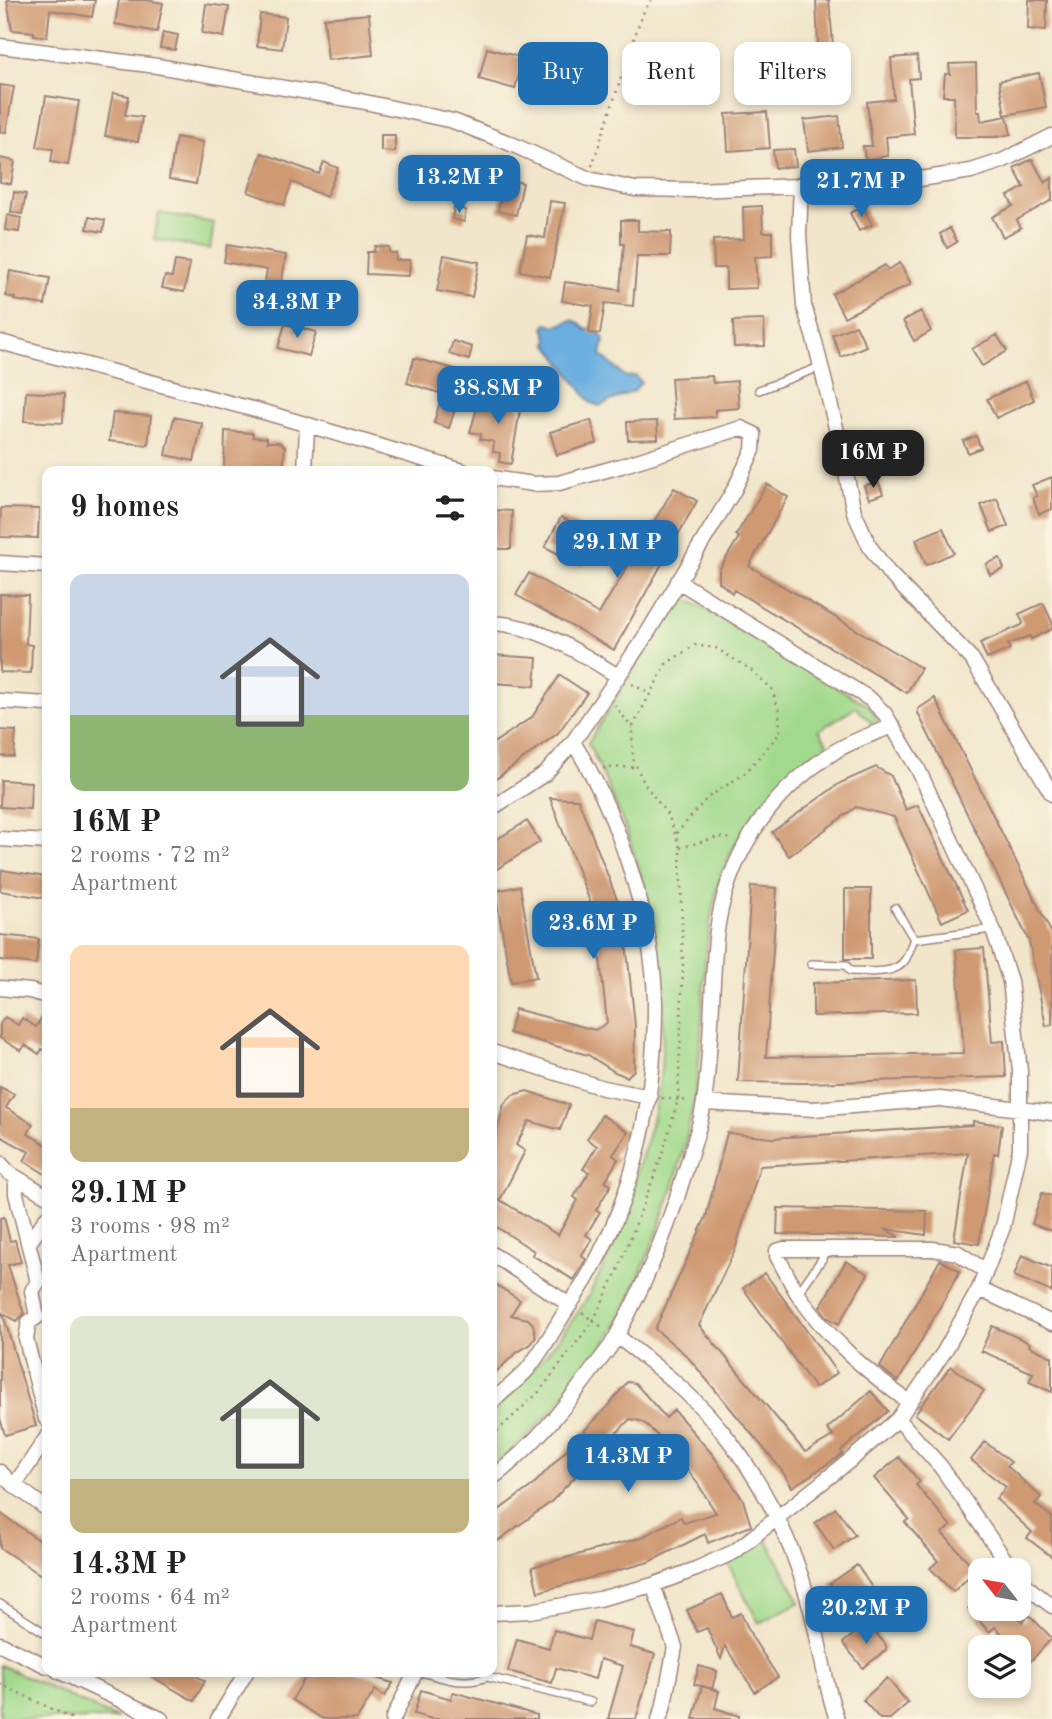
<!DOCTYPE html>
<meta charset="utf-8">
<style>
body{margin:0;font-family:"Old Standard TT",serif;background:#f6f6f6;color:#222;height:100vh;display:flex;flex-direction:column;font-size:26px;white-space:nowrap}
*{box-sizing:border-box;margin:0}
p{font-size:23px;color:#767676}
.icon{flex:none;width:38px;height:38px;fill:none;stroke:currentColor;stroke-width:2;stroke-linecap:round;stroke-linejoin:round}
.map{position:relative;flex:1;overflow:hidden}
.details{position:absolute;left:42px;top:466px;width:455px;height:1211px;display:flex;flex-direction:column;background:#fff;border-radius:14px;box-shadow:0 4px 10px #0003}
.details>*{flex:none}
.hud{position:absolute;left:518px;top:42px;width:429px;height:63px;display:flex;gap:14px}
.needle{width:46px;rotate:301deg}
.fabs{position:absolute;left:968px;top:1558px;display:grid;gap:14px}
.fabs a{display:grid;place-items:center;width:63px;height:63px;border-radius:14px;background:#fff;box-shadow:0 4px 10px #0003;font-size:35px}
.price{position:absolute;translate:-50% -60px;padding:0 16px;border-radius:14px;background:#1f6fb2;color:#fff;font-size:23px;line-height:46px;filter:drop-shadow(0 2px 4px #0008)}
.price::after{content:'';position:absolute;left:50%;top:42px;width:21px;height:16px;margin-left:-10px;background:inherit;clip-path:polygon(0 0,100% 0,50% 100%)}
.price.selected{background:#222;color:#fff}
ul{padding:0;list-style:none}
li{display:grid;align-content:center;gap:14px;height:371px;padding:0 28px}
li span{display:grid;place-items:center;height:217px;border-radius:14px;color:#555}
li>.icon{margin-inline-start:auto}
span .icon{width:126px;height:126px;fill:#fffc;stroke-width:1}
li b{font-size:30px}
h2{display:flex;justify-content:space-between;align-items:center;height:84px;padding:0 28px;font-size:30px}
.pill{padding:0 24px;border-radius:14px;background:#fff;box-shadow:0 4px 10px #0003;font-size:24px;line-height:63px}
.pill.selected{background:#1f6fb2;color:#fff}
.map>svg:first-child{display:block}
.green{fill:#a2da8d;stroke:#767c5c;stroke-width:2}
.water{fill:#6bafe0;stroke:#5a6786;stroke-width:2}
.building{fill:#cf9972}
.lines{fill:none;stroke-linecap:round;stroke-linejoin:round}
.service-casing{stroke:#9e827a;stroke-width:10}
.minor-casing{stroke:#9e827a;stroke-width:17}
.path{stroke:#9e827a;stroke-width:2.5;stroke-dasharray:2 5;stroke-linecap:butt}
.service{stroke:#fff;stroke-width:7}
.minor{stroke:#fff;stroke-width:14}
</style>
<div class="map">
<svg width="1052" height="1719" viewBox="0 0 1052 1719">
<rect width="100%" height="100%" fill="#fcf5e5"/>
<filter id="ink" filterUnits="userSpaceOnUse"><feTurbulence type="fractalNoise" baseFrequency=".0143" numOctaves="2"/><feDisplacementMap in="SourceGraphic" scale="14" xChannelSelector="R" yChannelSelector="G"/><feConvolveMatrix kernelMatrix="1 2 1 2 8 2 1 2 1" color-interpolation-filters="sRGB"/></filter>
<filter id="wash" filterUnits="userSpaceOnUse"><feTurbulence type="fractalNoise" baseFrequency=".00686" numOctaves="4" result="noise"/><feDisplacementMap in="SourceGraphic" scale="28" xChannelSelector="R" yChannelSelector="G"/><feGaussianBlur stdDeviation="1.57" result="paint"/><feColorMatrix in="noise" values="0 0 0 0 0 0 0 0 0 0 0 0 0 0 0 0 0 1.4 0 .05"/><feComposite in="paint" operator="in"/></filter>
<g filter="url(#wash)">
<rect width="100%" height="100%" fill="#f1e6ca"/>
<path class="green" d="M159,213L214,223L210,249L154,239Z
M679,594L869,706L878,720L872,723L856,707L819,730L830,749C790,783 745,814 725,865C699,933 706,1008 697,1079C688,1148 667,1214 639,1276C633,1291 627,1306 619,1320C587,1376 542,1426 492,1467V1412C525,1380 555,1346 581,1308C608,1266 623,1219 637,1172C648,1139 658,1103 661,1069C665,1025 662,979 655,937C645,869 617,804 588,743Z
M767,1540L800,1602L759,1623L727,1562Z
M0,1665L118,1719H0Z"/>
<path class="water" d="M572,320L580,323L585,329L600,333L604,341L601,355L626,377L636,376L641,382L634,391L599,406L591,403L547,343L549,340L544,328L547,324L556,326Z"/>
<g id="blocks">
<path class="building" d="M7,0H95L92,17L50,10L47,37L34,35V32L12,30Z
M119,0H147L163,3L157,32L115,24Z
M816,0H829L833,45L818,46Z
M1029,0H1047L1046,30L1028,29Z
M206,4L229,7L224,37L202,33Z
M260,14L286,17L282,49L257,46Z
M369,14L373,55L328,60L324,18Z
M163,32L178,35L175,50L160,48Z
M487,48L523,58L515,89L479,79Z
M917,56L919,78L909,79L914,134L886,137L888,156L865,159L863,146H872L867,102L894,99L891,58Z
M846,63L849,89L832,91L829,65Z
M976,63L977,112H980L981,121L1007,116L1011,134L997,137H955L954,96H943L945,74H950L949,64Z
M1039,73L1046,107L1005,115L999,81Z
M0,85L14,87L6,132H0Z
M113,93L129,96L125,115L142,117L138,142L105,136Z
M46,96L79,101L68,165L51,162L53,149L37,147Z
M767,112L770,148L728,151L726,114Z
M839,116L842,147L808,151L804,120Z
M381,135H395V152L381,151Z
M176,137L203,142L196,184L169,179Z
M794,149L796,166L775,168L773,150Z
M262,153L319,174L324,162L338,168L326,197L292,182L284,205L248,192Z
M0,158L15,161L11,184L0,182Z
M1032,159L1045,183L1052,178V200L1017,220L1021,228L1003,237L992,217L1013,206L1008,196L1024,187L1014,168Z
M434,168L454,172L450,194L430,190Z
M505,179L523,183L516,215L498,211Z
M14,192L26,194L22,214L11,212Z
M550,201L565,203L550,277L520,271L527,235L545,238Z
M762,206L763,232H772V256L755,257L757,288L726,289V268H714L713,240L744,239L743,207Z
M863,206L872,225L859,231L850,213Z
M454,207L466,210L464,222L452,219Z
M7,215L21,218L19,232L5,230Z
M89,217L105,220L103,232L87,229Z
M621,220H638V231L671,232L670,256H637L633,306L605,303L600,334L589,333L593,306L562,301L565,282L620,290L624,244H621Z
M950,228L957,242L947,248L940,234Z
M227,245L286,255L277,310L260,307L267,270L224,262Z
M375,246L389,247V253H396V260H410L409,276L366,274L367,252H374Z
M444,255L479,262L472,297L437,291Z
M175,261L190,263L184,292L162,288L165,276L172,277Z
M900,263L911,284L844,317L832,294L885,265L888,270Z
M10,271L50,278L45,305L14,300L15,298L6,296Z
M921,311L931,331L914,341L903,321Z
M764,320L765,346L734,347L733,321Z
M285,324L316,332L309,356L278,348Z
M856,325L866,346L841,357L832,335Z
M997,335L1007,351L982,366L972,349Z
M453,341L472,347L469,360L449,354Z
M414,358L454,369L446,395L407,383Z
M712,376L713,383L737,381L739,408L715,410V417L674,419L671,378Z
M1026,381L1034,400L996,418L987,399Z
M26,392L64,394L63,423L24,421Z
M480,398L517,405L520,410L511,464L499,462L500,453L493,452L494,442L480,439L481,434L470,432Z
M439,405L455,409L449,428L434,423Z
M113,413L151,416L148,445L109,441Z
M174,417L202,423L194,461L166,455Z
M591,420L597,443L557,455L550,432Z
M657,421L658,439L628,440L627,422Z
M225,431L253,433V437L267,438V442H279L285,447L283,471H224Z
M976,436L981,448L968,453L963,441Z
M887,448L895,470L872,478L864,456Z
M1052,477V509L1039,514L1033,498L1037,496L1032,485Z
M878,481L883,494L869,499L864,486Z
M767,484L788,497L749,566L921,668L907,693L734,590L732,593L719,582V570L739,537L736,535Z
M674,488L697,501L614,650L516,595L529,573L599,614Z
M997,498L1008,526L992,532L981,505Z
M1,508L39,509L38,538L0,537Z
M492,510L512,511L511,549H492Z
M561,517L598,536L582,566L545,547Z
M943,528L954,553L926,565L916,539Z
M1000,558L1004,569L990,575L986,564Z
M0,594L28,595L26,644L32,645L31,673L0,672Z
M1043,603L1052,622V629L1031,639L1030,636L1008,644L1010,649L987,659L980,643L1022,625L1023,623L1019,614Z
M492,655L537,658L535,686L492,683Z
M560,675L587,693L558,733L492,782V744L532,717Z
M935,698L1052,934V1025L1046,1026L1029,941L918,713V709Z
M0,730L16,731L14,757L0,756Z
M876,767L891,776L906,810L918,805L968,910L942,922L894,817L856,807L789,856L772,832L840,783Z
M1,780L31,782L30,809L0,807Z
M550,798L578,799L623,915L635,1025L634,1070L627,1077L615,1072L588,1055L509,1033L515,1009L595,1030L607,1023L597,930L592,907Z
M527,821L540,842L492,872V842Z
M2,870L47,877L45,898L0,891Z
M520,886L536,977L511,982L495,891Z
M751,886L777,888L766,1057L964,1053L956,950L984,948L992,1042L1004,1041L1006,1077L805,1083L738,1082Z
M845,889H871V959H845Z
M0,935L39,939L36,964L0,960Z
M916,980L917,1013L813,1016V983Z
M47,1008V1052L42,1049L39,1054L25,1045L21,1051L0,1038V1024L5,1017L18,1025L22,1018L36,1027Z
M0,1087L14,1094L6,1108L33,1124L28,1134L47,1145V1175L24,1161L29,1152L0,1136Z
M527,1091L569,1105L560,1130L529,1121L516,1145L525,1151L500,1200L558,1235L578,1200L574,1197L589,1172L583,1169L597,1146L587,1139L602,1115L628,1132L613,1155L618,1159L605,1182L611,1185L596,1210L600,1212L586,1235L592,1239L581,1256L586,1259L574,1280L532,1255L534,1251L492,1224V1151L504,1104L513,1095Z
M973,1121L1002,1125L998,1154L994,1153L979,1244L954,1240L968,1153L760,1166L735,1250L699,1325L805,1452L833,1436L827,1429L871,1391L888,1411L841,1451L843,1454L792,1487L780,1468L687,1356L655,1329L706,1217L727,1133L772,1138L973,1125Z
M1042,1193L1052,1196V1231L1032,1224Z
M778,1208L927,1211L926,1235L885,1229L899,1237L777,1234Z
M4,1217L10,1241L15,1240L21,1262L8,1265L24,1314L17,1321L0,1312V1218Z
M1022,1255L1052,1268V1292L1014,1276Z
M940,1260L960,1271L898,1382L880,1367Z
M846,1261L868,1274L839,1324L828,1318L820,1307Z
M765,1273L837,1373L815,1388L743,1288Z
M492,1282L520,1300L511,1315L528,1319L533,1324L536,1337L530,1345L517,1352L492,1376Z
M3,1314L36,1426L5,1435L0,1418V1315Z
M992,1326L1030,1343L1029,1346L1052,1357V1392L1029,1382L1033,1373L981,1351Z
M951,1366L984,1391L948,1439L915,1414Z
M627,1382L635,1383L666,1418L674,1410L713,1455L743,1500L751,1526L708,1543L705,1534L649,1562L538,1592L532,1567L640,1538L681,1517L684,1523L716,1513L698,1484L677,1456L647,1425L640,1421L630,1419L551,1502L492,1545V1515L533,1485L609,1405Z
M985,1442L1011,1462L1007,1466L1041,1497L1035,1504L1052,1517V1557L1027,1538L1032,1532L996,1499L1006,1487L971,1460Z
M899,1457L920,1482L916,1485L951,1526L942,1533L976,1570L953,1592L930,1568L938,1561L905,1522L909,1519L874,1478Z
M836,1508L855,1535L834,1550L815,1523Z
M0,1513L47,1546V1579L0,1548Z
M857,1565L875,1592L849,1611L830,1584Z
M722,1594L732,1617L741,1613L752,1637L778,1677L755,1692L725,1646L721,1659L707,1628L697,1632L687,1610Z
M968,1608H1011L1023,1622L1029,1615L1052,1638L1031,1661L995,1627L989,1632Z
M594,1621L634,1632L630,1647L655,1654L636,1719H608L623,1666L600,1659L595,1679L556,1668L552,1683L508,1671L517,1639L549,1648L554,1630L589,1640Z
M868,1623L886,1645V1650L863,1668L843,1643Z
M699,1666L717,1671L712,1689L694,1684Z
M142,1671H188L205,1681L194,1701Z
M309,1671H352L393,1683L385,1696L375,1690L357,1719H323L292,1700Z
M887,1678L908,1703L890,1719H880L863,1700Z
M702,1686L719,1691L715,1708L739,1716V1719H693Z
M421,1690L451,1699L453,1692L537,1715V1719H432L414,1714Z"/>
</g>
</g>
<g filter="url(#ink)">
<use href="#blocks" fill-opacity="0" stroke="#9e827a" stroke-width="2"/>
<g class="lines">
<g class="service-casing">
<path id="service" d="M759,390L820,367
M895,908L914,939
M811,964L846,965L850,971C866,971 895,976 905,960C909,954 911,945 914,939L992,929
M798,1293L822,1259L825,1249
M0,1604L47,1634
M418,1671C443,1678 462,1686 487,1677L591,1702"/>
</g>
<g class="minor-casing">
<path id="minor" d="M0,46L157,66L360,101L453,121L509,143L589,179L635,189L693,190L901,182L971,171L1002,161L1052,136
M801,184L799,235L804,306L815,342L839,440L854,512L870,547L888,572L972,659L1052,794
M0,342L271,414L463,471
M305,471L307,427
M492,478L533,484L559,483L621,466L741,428L754,434L753,450L734,490L648,632L607,693L573,742L546,773L492,808
M0,563L47,566
M492,623C539,625 578,652 618,676
M0,701L47,704
M0,839L47,842
M0,988L30,991L47,996
M492,1052L603,1088L650,1097
M704,1103L814,1109L940,1099L1052,1113
M0,1163L9,1173L47,1196
M16,1178V1194L38,1282L32,1291L37,1317L29,1322L26,1339L46,1419L47,1418
M29,1243L47,1217
M492,1254L570,1305
M979,1289L1052,1323
M617,1336C652,1363 689,1391 717,1425C759,1475 791,1537 808,1599C820,1639 823,1680 837,1719
M492,1402C503,1391 517,1381 527,1370C544,1349 556,1325 571,1303C630,1217 656,1106 655,1002C654,922 616,809 573,742
M909,1402C866,1371 828,1339 798,1294C790,1282 784,1268 777,1256V1251L784,1249H933L958,1253L986,1271
M898,1419L941,1467L1012,1570
M0,1472L10,1482L47,1509
M20,1477L47,1437
M492,1478C532,1448 566,1406 596,1365C603,1356 612,1346 617,1335C646,1283 669,1226 686,1169C693,1147 701,1124 704,1102C712,1048 711,992 716,938C725,859 767,795 834,752C851,741 873,734 892,726
M1018,1577L1031,1590L1052,1606
M653,1585L675,1647L663,1709L659,1719
M492,1613L530,1611L599,1599L653,1585L696,1569L734,1552L853,1458L898,1419L944,1352L979,1289L1003,1227L1020,1149V1071L1010,981L993,929L918,769L885,714L870,699L678,581
M0,1644L47,1666
M58,1671L161,1719
M218,1719L247,1671
M393,1719L416,1671"/>
</g>
<path class="path" d="M592,166L642,15L651,0
M632,684L650,694
M615,705L632,728
M603,768L635,767
M680,848L718,837L734,839
M662,1098L690,1101
M582,1313L605,1329
M492,1436L539,1392L593,1321L619,1268L662,1155L678,1100L683,966L680,848L669,817L644,783L633,759L632,728L666,664L695,645L716,648L751,670L772,689L779,711L780,733L744,774L707,798L675,835
M0,1684L73,1719"/>
<use href="#service" class="service"/>
<use href="#minor" class="minor"/>
</g>
</g>
</svg>
<div class="fabs">
<a><svg class="needle" viewBox="-14 -14 28 28"><path d="M0-13l5 13h-10z" fill="#e53935"/><path d="M0 13l5-13h-10z" fill="#767676"/></svg></a>
<a><svg class="icon" aria-label="layers" viewBox="0 0 24 24"><path d="M12 4l9 5-9 5-9-5zM3 14l9 5 9-5"/></svg></a>
</div>
<b class="price" style="left:459px;top:215px">13.2M ₽</b>
<b class="price" style="left:861px;top:219px">21.7M ₽</b>
<b class="price" style="left:297px;top:340px">34.3M ₽</b>
<b class="price" style="left:498px;top:426px">38.8M ₽</b>
<b class="price selected" style="left:873px;top:490px">16M ₽</b>
<b class="price" style="left:617px;top:580px">29.1M ₽</b>
<b class="price" style="left:593px;top:961px">23.6M ₽</b>
<b class="price" style="left:628px;top:1494px">14.3M ₽</b>
<b class="price" style="left:866px;top:1646px">20.2M ₽</b>
<div class="hud">
<a class="pill selected">Buy</a>
<a class="pill">Rent</a>
<a class="pill">Filters</a>
</div>
<section class="details">
<h2>9 homes<svg class="icon" aria-label="filters" viewBox="0 0 24 24"><path d="M4 7h16M4 17h16"/><circle cx="9" cy="7" r="2"/><circle cx="15" cy="17" r="2"/></svg></h2>
<ul>
<li><span style="background:linear-gradient(#c9d6e8 65%,#8fb573 0)"><svg class="icon" aria-label="home" viewBox="0 0 24 24"><path d="M3 11l9-7 9 7M6 9v11h12V9"/></svg></span><div><b>16M ₽</b><p>2 rooms · 72 m²</p><p>Apartment</p></div></li>
<li><span style="background:linear-gradient(#ffd9b3 75%,#c2b280 0)"><svg class="icon" aria-label="home" viewBox="0 0 24 24"><path d="M3 11l9-7 9 7M6 9v11h12V9"/></svg></span><div><b>29.1M ₽</b><p>3 rooms · 98 m²</p><p>Apartment</p></div></li>
<li><span style="background:linear-gradient(#dfe7d0 75%,#c2b280 0)"><svg class="icon" aria-label="home" viewBox="0 0 24 24"><path d="M3 11l9-7 9 7M6 9v11h12V9"/></svg></span><div><b>14.3M ₽</b><p>2 rooms · 64 m²</p><p>Apartment</p></div></li>
</ul>
</section>
</div>
